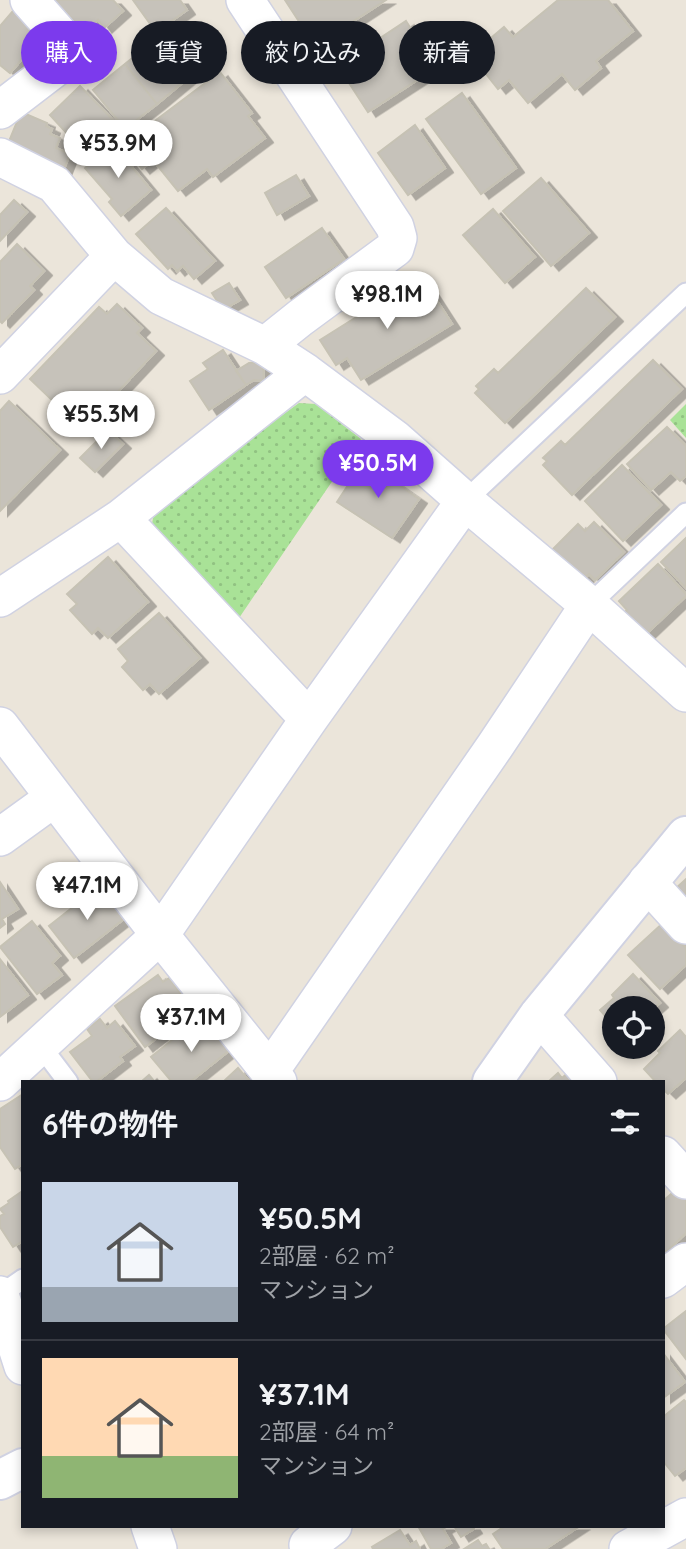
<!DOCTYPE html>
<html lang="ja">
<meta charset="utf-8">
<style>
body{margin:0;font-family:Quicksand,"Noto Sans JP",sans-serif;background:#242831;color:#f1f3f6;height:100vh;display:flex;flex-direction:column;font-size:26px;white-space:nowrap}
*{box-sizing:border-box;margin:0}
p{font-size:23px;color:#9ea1a6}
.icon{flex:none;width:38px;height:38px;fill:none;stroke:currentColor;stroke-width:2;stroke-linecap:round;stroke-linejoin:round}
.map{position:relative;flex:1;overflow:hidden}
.side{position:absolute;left:21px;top:1080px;width:644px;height:448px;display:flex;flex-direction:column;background:#171b24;border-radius:0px;box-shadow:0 4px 10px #0003}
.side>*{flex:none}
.top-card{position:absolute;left:21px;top:21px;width:644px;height:63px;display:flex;gap:14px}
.controls{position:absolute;left:602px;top:996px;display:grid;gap:14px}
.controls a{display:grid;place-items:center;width:63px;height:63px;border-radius:50%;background:#171b24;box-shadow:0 4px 10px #0003;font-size:35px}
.price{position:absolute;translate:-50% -60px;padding:0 16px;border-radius:24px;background:#fff;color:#222;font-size:23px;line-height:46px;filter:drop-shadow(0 2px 4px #0008)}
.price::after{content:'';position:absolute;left:50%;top:42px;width:21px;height:16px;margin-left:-10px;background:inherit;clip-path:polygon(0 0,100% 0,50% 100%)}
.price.active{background:#7c3aed;color:#fff}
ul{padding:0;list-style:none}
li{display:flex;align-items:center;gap:21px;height:175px;padding:0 21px}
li+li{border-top:2px solid #363941}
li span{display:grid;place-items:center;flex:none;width:196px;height:140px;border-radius:0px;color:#555}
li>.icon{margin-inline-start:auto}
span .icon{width:84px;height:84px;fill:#fffc;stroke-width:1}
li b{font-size:30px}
h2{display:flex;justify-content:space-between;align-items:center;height:84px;padding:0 21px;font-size:30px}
.pill{padding:0 24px;border-radius:32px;background:#171b24;box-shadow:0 4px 10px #0003;font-size:24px;line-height:63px}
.pill.active{background:#7c3aed;color:#fff}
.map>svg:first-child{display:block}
.park{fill:url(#park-dots)}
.building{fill:#c6c2ba;stroke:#c6c2b4;stroke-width:2;filter:url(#shadow)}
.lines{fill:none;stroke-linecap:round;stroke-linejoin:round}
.service-casing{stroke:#d0d2e2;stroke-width:23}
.minor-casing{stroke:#d0d2e2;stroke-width:40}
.tertiary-casing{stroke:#d0d2e2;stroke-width:42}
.service{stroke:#fff;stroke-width:19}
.minor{stroke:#fff;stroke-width:37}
.tertiary{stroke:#fff;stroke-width:38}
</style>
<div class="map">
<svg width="686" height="1549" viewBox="0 0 686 1549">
<defs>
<pattern id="park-dots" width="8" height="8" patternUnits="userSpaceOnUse" patternTransform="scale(1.75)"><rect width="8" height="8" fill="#a9e297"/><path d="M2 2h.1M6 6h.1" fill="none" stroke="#91c282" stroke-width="1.8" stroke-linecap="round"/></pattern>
<filter id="shadow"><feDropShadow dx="8" dy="4.5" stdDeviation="0" flood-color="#0004"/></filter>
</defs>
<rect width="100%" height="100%" fill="#ebe5da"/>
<path class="park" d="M299,403L316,404L361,439L237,621L152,524L155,507Z
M686,404V438L670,420Z"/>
<path class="building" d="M48,0H113L123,11L104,28L98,20L84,32L66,12L59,19Z
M133,0H180L187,10L156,32Z
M285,0H386L315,46Z
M558,0H608L633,31L596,61L601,68L575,90L562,74L528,103L509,80L498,89L471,55L504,27L513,37Z
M13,11L42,36L10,73L0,65V26Z
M406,21L436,68L368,112L338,66Z
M155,40L187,79L157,104L125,64Z
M125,64L157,104L125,129L93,90Z
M220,72L252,113L248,116L265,138L213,177L207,169L178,191L153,160L142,169L123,145Z
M80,86L114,121L83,151L50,115Z
M462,93L516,168L481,194L426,119Z
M21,112L47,123L46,126L52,129L50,134L60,138L56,148L70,154L60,179L3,156Z
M415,125L445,168L408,195L378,153Z
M113,144L151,190L121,216L109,202L112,199L85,168Z
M296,175L309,196L277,215L265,193Z
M541,178L589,233L551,266L503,211Z
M14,200L27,212L0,241V215Z
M166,208L215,261L194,279L183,266L177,271L172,265L168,269L136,234Z
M493,209L535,257L505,283L463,235Z
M322,228L344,259L286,298L265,267Z
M17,244L44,271L30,286L34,290L2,323L0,321V262Z
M425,282L452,324L361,380L347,358L336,365L320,340L393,294L397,300Z
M229,283L240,300L223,310L212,293Z
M586,288L615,317L505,423L475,393L479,389L476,386L494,369L498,373Z
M117,304L142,328L137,333L156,351L113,397L107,391L77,424L30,379L99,307L107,314Z
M223,350L246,385L209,410L190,381L208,369L203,363Z
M653,360L682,389L572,495L543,465L547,461L543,458L561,441L565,445Z
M263,362L264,381L254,380L246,385L236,371L249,363Z
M9,401L60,450L0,511V411Z
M667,427L686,446V476L680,481L671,472L651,490L627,464Z
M108,430L123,444L95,472L80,458Z
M364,461L419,499L392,538L337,502Z
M622,465L661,505L623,541L585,501Z
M594,522L624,552L595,580L589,574L580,583L550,552L578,524L585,531Z
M686,538V588L661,562Z
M108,557L148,602L108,638L98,628L92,634L70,610L77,604L67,594Z
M658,564L686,594V596L644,636L623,614L627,610L619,601Z
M159,613L200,658L159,694L150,684L143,690L122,667L128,661L118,649Z
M686,879V911L673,891Z
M0,882L18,909L2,919L5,924L0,928Z
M100,886L125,918L74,958L49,926Z
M32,921L60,956L52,963L62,975L37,994L0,947Z
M663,923L686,948V965L660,989L628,955Z
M0,959L28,995L0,1017Z
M633,974L660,1003L653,1009V1008H614V1026L600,1010L614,998L612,995Z
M158,975L163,982L169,978L192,1009L177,1020L167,1007L155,1015L167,1030L145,1047L115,1006Z
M100,1019L107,1028L115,1021L135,1046L120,1057L123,1061L96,1082H93L70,1052L92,1036L87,1029Z
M208,1022L231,1049L190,1082H172L151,1057L182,1032L188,1038Z
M680,1030L686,1037V1078L668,1094L663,1089V1082H656L644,1069L660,1053L658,1051Z
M238,1068L250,1082H223Z
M570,1071L579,1082H548L558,1073L562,1078Z
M149,1075L155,1082H141Z
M23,1094V1164L15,1169L0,1147V1109Z
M677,1189L686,1199V1233L666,1252L663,1249V1201Z
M21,1192L23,1194V1241L13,1247L0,1227V1216L4,1214L0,1209L9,1203L8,1201Z
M686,1311V1359L663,1329Z
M663,1353L685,1382L663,1398Z
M684,1400L686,1402V1468L675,1476L663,1461V1417Z
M418,1526H448L443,1529L451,1543L441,1549H431Z
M454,1526H472L474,1529L461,1537Z
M505,1526H580L545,1549H503L493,1534Z
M400,1530L410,1545L416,1541L420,1549H373L372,1547Z
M478,1540L482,1546L486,1544L489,1549H464Z"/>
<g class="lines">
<g class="service-casing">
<path id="service" d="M72,50L80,55L97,69
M465,501L686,293
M589,605L686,513
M40,1045L68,1082
M0,1295L23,1279"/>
</g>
<g class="minor-casing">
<path id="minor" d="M245,0L395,227L398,238L395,248L300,318L265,346
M0,110L68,58L72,50L68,44L29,0
M0,157L54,184L114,256L161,296L265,346L305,372L395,439L465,501L589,605L686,693
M0,375L114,256
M121,518L309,719
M0,598L121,518L305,372
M0,726L160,935L278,1082
M0,837L54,798
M647,882L686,925
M539,1015L598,1082
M270,1071L495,746L589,605
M0,1082L160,935L309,719L465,501
M663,1155L686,1180
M663,1279L686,1262
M0,1295L23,1366
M150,1526L158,1549
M308,1545L333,1526
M628,1549L686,1517"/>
</g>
<g class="tertiary-casing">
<path id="tertiary" d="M492,1082L539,1015L686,836
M0,1480L23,1468"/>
</g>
<use href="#service" class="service"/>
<use href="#minor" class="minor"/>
<use href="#tertiary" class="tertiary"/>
</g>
</svg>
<div class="controls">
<a><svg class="icon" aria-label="locate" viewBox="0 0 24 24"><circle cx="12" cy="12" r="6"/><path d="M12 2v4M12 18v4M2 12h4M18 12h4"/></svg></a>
</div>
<b class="price" style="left:118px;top:180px">¥53.9M</b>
<b class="price" style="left:387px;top:331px">¥98.1M</b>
<b class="price" style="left:101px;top:451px">¥55.3M</b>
<b class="price active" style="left:378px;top:500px">¥50.5M</b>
<b class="price" style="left:87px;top:922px">¥47.1M</b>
<b class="price" style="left:191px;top:1054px">¥37.1M</b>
<div class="top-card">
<a class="pill active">購入</a>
<a class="pill">賃貸</a>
<a class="pill">絞り込み</a>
<a class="pill">新着</a>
</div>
<section class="side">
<h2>6件の物件<svg class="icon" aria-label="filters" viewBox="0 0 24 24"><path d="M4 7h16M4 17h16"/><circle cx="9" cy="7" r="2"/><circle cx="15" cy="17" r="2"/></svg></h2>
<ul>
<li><span style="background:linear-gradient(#c9d6e8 75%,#9aa5b1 0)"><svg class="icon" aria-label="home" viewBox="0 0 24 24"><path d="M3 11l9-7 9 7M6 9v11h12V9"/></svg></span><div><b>¥50.5M</b><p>2部屋 · 62 m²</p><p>マンション</p></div></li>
<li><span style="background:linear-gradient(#ffd9b3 70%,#8fb573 0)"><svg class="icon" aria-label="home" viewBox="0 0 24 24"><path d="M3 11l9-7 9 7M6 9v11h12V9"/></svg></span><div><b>¥37.1M</b><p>2部屋 · 64 m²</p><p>マンション</p></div></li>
</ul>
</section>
</div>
